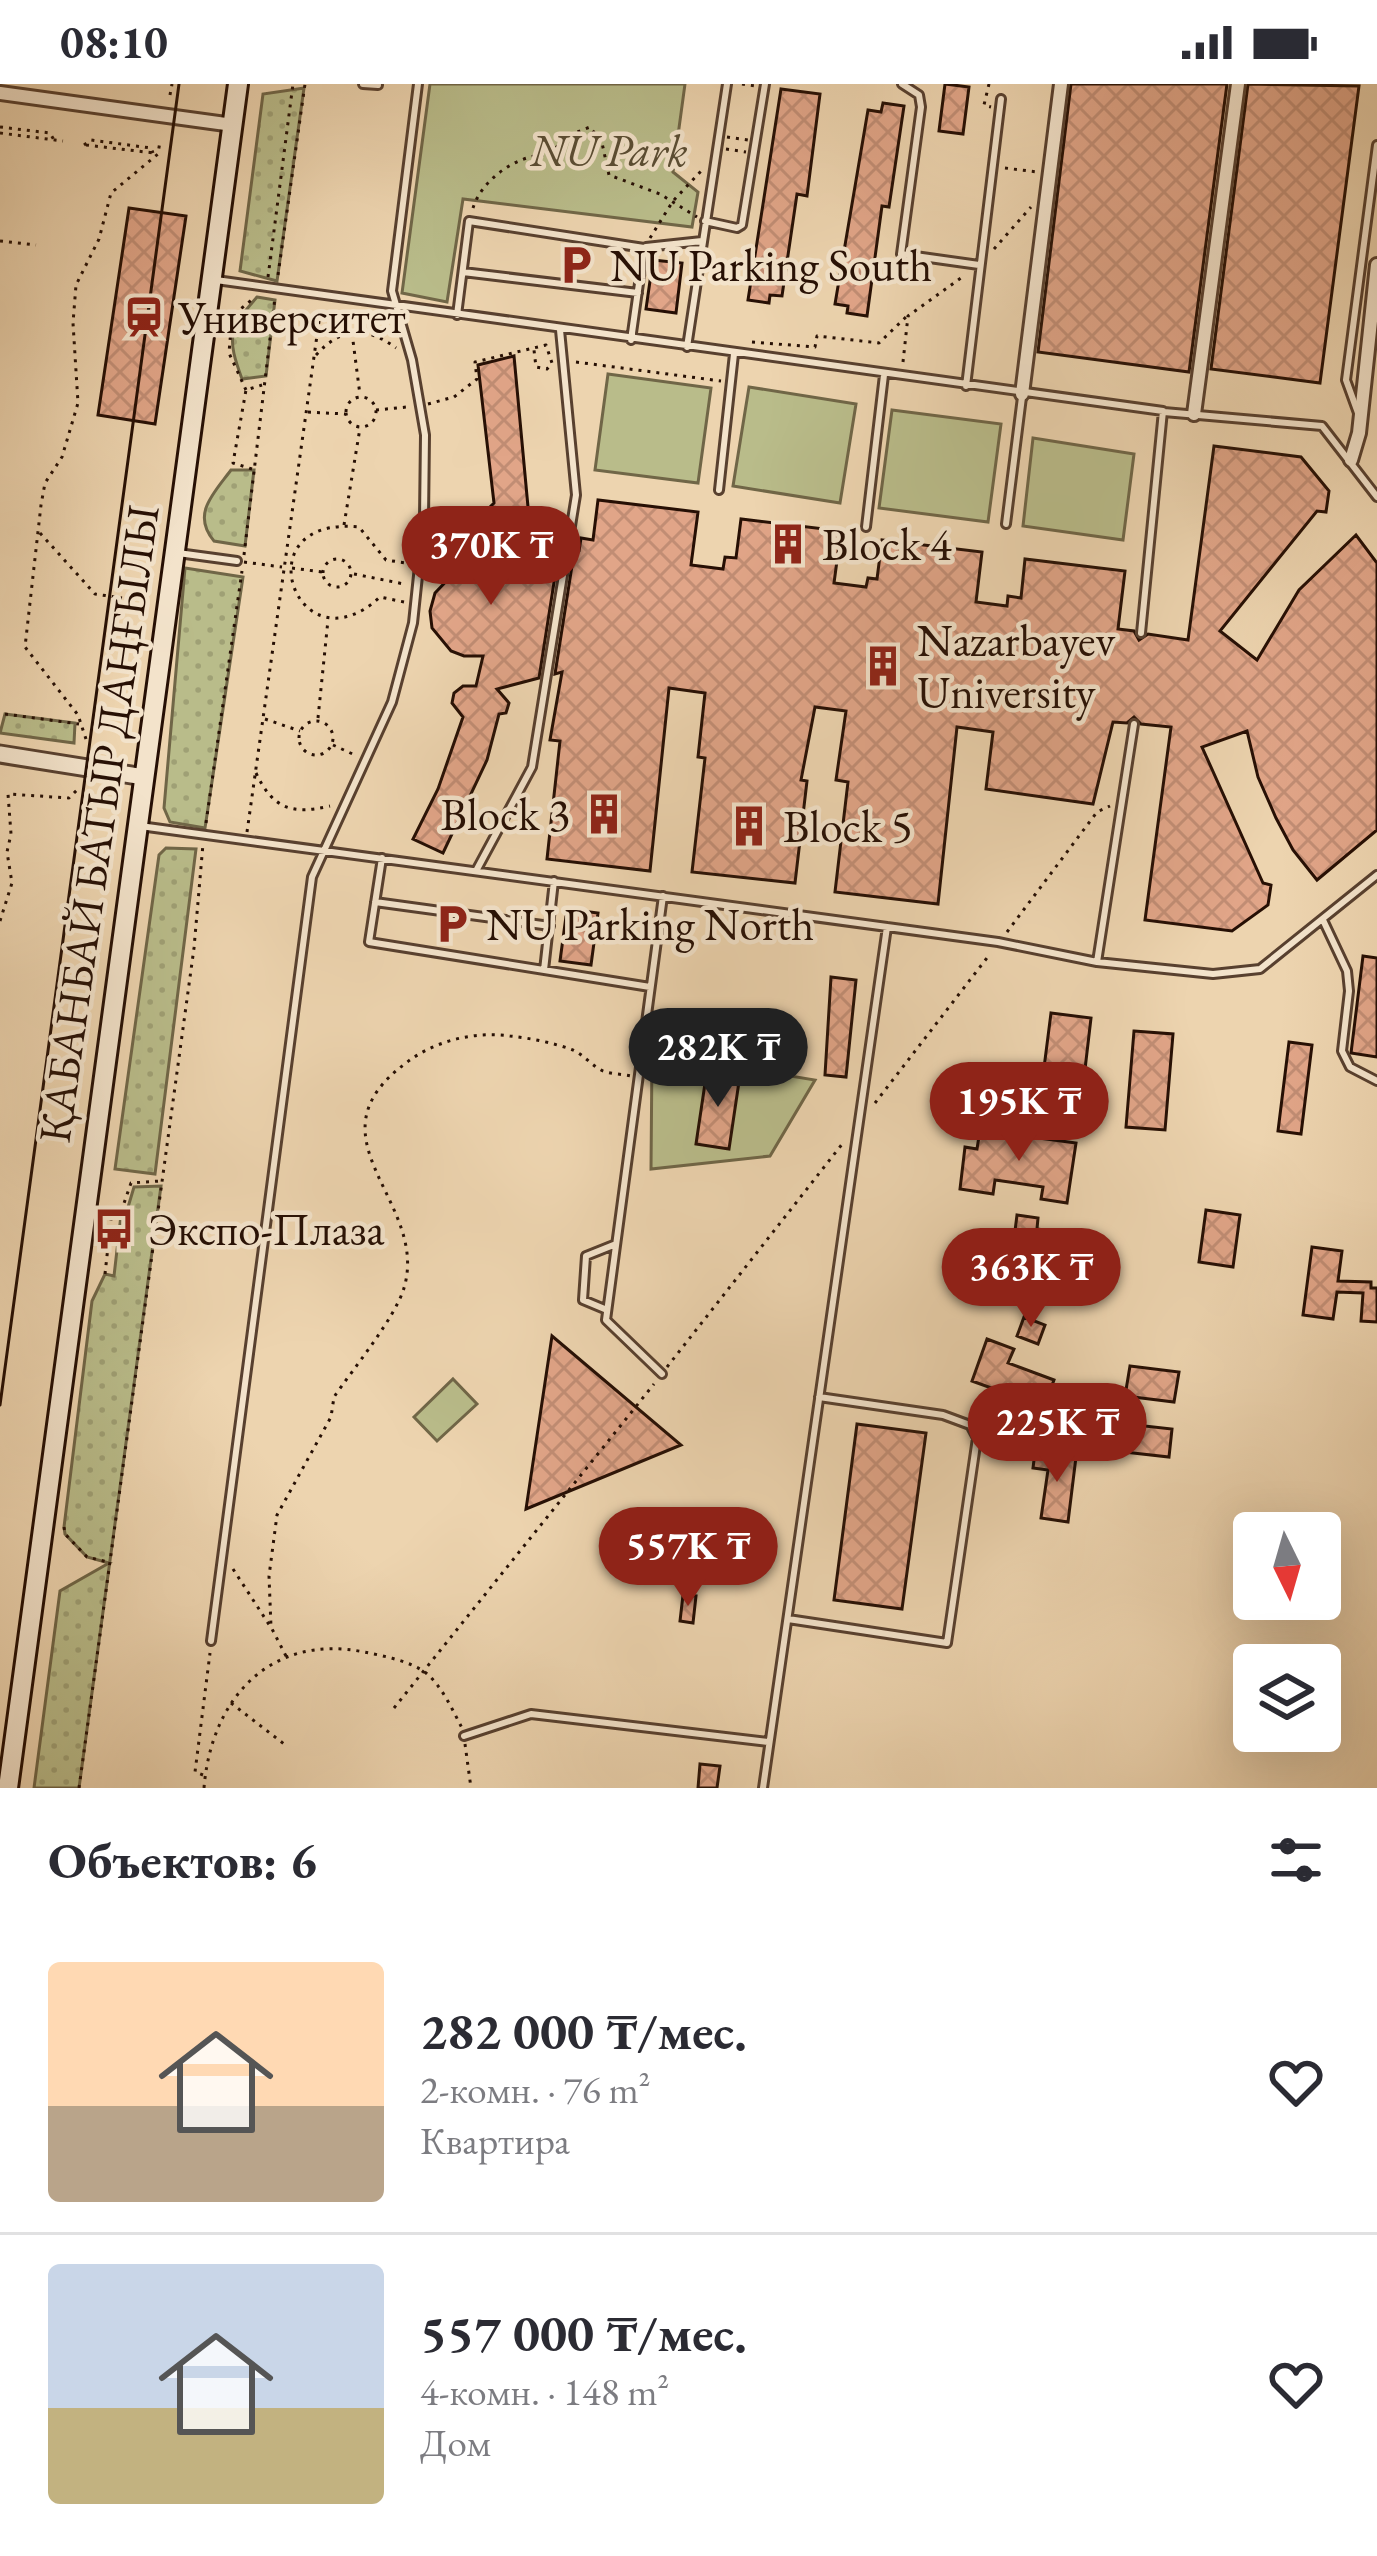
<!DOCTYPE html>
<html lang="ru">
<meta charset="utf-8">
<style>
body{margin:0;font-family:"EB Garamond",serif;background:#f7f7f7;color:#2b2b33;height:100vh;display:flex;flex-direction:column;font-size:45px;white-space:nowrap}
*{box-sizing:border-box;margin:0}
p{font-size:39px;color:#7c7c81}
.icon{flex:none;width:66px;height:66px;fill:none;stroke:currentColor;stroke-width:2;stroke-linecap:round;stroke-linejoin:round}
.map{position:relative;height:1704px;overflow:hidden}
.side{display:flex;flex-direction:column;background:#fff;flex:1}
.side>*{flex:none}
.needle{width:78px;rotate:175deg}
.fabs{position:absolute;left:1233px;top:1428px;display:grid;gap:24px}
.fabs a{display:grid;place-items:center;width:108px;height:108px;border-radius:12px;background:#fff;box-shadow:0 12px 48px #0002;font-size:60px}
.price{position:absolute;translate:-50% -102px;padding:0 27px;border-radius:42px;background:#8f2418;color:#fff;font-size:39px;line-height:78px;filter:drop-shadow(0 3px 6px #0008)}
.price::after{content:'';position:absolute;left:50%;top:72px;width:36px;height:27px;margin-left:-18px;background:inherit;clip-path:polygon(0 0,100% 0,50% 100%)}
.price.active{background:#222;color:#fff}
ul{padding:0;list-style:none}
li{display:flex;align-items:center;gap:36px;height:300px;padding:0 48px}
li+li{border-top:3px solid #e1e1e2}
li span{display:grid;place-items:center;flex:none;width:336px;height:240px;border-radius:12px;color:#555}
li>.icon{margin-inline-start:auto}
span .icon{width:144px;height:144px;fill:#fffc;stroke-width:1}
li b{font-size:51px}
h2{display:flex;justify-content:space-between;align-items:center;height:144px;padding:0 48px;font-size:51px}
.status{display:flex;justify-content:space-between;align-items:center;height:84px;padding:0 60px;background:#fff;direction:ltr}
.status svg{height:33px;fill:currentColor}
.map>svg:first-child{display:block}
.grass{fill:url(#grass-dots);stroke:#706647;stroke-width:3}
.green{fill:#b9bc8a;stroke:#706647;stroke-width:3}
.building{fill:url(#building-cross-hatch);stroke:#260f04;stroke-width:3}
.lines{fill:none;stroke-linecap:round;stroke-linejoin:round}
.service-casing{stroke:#58402f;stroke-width:12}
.minor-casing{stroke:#58402f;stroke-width:18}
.tertiary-casing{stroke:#58402f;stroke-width:21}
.secondary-casing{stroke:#260f04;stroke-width:24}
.path{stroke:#260f04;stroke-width:3;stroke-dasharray:3 6;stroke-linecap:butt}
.service{stroke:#f3e3cb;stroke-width:6}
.minor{stroke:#f3e3cb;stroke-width:12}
.tertiary{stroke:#f3e3cb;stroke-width:15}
.secondary{stroke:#f3e3cb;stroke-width:18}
.tram{stroke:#260f04;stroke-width:3}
.labels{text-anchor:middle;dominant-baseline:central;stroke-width:9;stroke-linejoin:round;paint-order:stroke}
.park-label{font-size:45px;font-style:italic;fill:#594c33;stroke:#f3e3cb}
.poi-label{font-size:45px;fill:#260f04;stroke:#f3e3cb;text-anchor:start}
.street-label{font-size:45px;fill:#260f04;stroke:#f3e3cb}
</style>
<div class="status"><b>08:10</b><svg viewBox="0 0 49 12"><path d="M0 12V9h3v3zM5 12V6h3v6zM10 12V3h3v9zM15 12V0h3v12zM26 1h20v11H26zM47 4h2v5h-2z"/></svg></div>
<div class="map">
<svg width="1377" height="1704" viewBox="0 0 1377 1704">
<defs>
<pattern id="grass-dots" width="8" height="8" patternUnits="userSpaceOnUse" patternTransform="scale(3)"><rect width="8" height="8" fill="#b9bc8a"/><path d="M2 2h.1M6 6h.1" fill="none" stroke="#9fa075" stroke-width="1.8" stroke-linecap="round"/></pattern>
<pattern id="building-cross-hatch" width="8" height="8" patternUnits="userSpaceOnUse" patternTransform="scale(3)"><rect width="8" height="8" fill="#e1a588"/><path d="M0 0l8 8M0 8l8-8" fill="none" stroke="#c18d74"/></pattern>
</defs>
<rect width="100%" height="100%" fill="#edd4af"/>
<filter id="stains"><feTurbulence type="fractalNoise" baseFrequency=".00167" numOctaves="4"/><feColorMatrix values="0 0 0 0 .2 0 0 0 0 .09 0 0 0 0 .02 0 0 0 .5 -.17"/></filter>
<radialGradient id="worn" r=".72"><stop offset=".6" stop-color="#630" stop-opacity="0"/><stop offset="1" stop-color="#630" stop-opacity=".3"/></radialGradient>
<path class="grass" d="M304,4L277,197L240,187L263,10Z
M257,213L275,216L266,292L242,295C227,254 228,246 257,213Z
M231,386H254L245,462L214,457C191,430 214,409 231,386Z
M185,484L243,493L205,744L170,738L164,724Z
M5,630L75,639L74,659L0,649Z
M166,764L196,765L155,1090L115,1085L159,771Z
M161,1102L79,1704H34L60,1507L109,1479L87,1473L65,1450L64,1443L92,1217L105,1190L114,1192L121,1131L126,1130L134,1103Z"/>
<path class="green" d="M430,0H685L673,88L698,108L692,143L463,115L447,218L402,209Z
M608,290L711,304L698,399L595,386Z
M749,303L856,320L840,419L733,402Z
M892,326L1001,340L988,438L879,424Z
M1033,354L1134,370L1123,456L1023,442Z
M652,969L815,996L770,1072L651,1085Z
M453,1295L477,1320L437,1357L414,1333Z"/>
<path class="building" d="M945,0L969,3L963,50L939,47Z
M1071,0H1227L1189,288L1038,268Z
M1248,0L1359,2L1320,299L1211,285Z
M781,5L820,10L807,112L797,110L782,212L770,211L769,219L748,216Z
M883,19L904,22L889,123L882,122L867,232L847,229L848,222L835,220L868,26L881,28Z
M129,124L186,132L155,340L98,331Z
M653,176L682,179L676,229L646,225Z
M514,272L528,423L538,434L529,443L524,481L558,473L539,594L497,605L509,619L506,629L499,630L487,676L443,769L413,755L438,705L463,633L452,619L454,609L463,602H476L483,572H464L451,567L432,544L430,527L435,509L459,484L493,481L494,457L485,455L480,443V433L494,419L478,281Z
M1214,362L1301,373L1329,407L1326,428L1317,427L1220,547L1257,576L1299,506L1356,451L1377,479V746L1317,796L1293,766L1276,734L1258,693L1247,647L1202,663L1263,799L1271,801L1268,821L1232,847L1145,836L1171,643L1141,640L1134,633L1127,639L1113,638L1093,720L986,705L993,648L957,643L938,820L835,808L848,698L836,696L846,627L815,623L801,696L807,697L795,799L692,788L705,674L698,673L705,609L669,604L650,787L547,775L560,657L550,656L562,588L555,590L574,469L579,467L581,454L593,456L598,416L698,428L691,481L723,485L725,473L736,474L741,435L841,447L834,499L866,503L868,494L877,495L882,456L982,468L976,518L1007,522L1008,512L1021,514L1025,475L1125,487L1118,545L1134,547L1139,556L1148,550L1188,556Z
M567,825L598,829L591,881L560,877Z
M1363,872L1377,874V973L1351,969Z
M831,893L856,896L846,993L825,991Z
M1051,929L1091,934L1080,1028L1039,1023Z
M1134,947L1173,950L1165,1046L1126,1043Z
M1289,958L1312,961L1301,1050L1278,1047Z
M707,986L740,991L729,1065L696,1060Z
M980,1046L1076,1059L1067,1119L1041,1115L1043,1103L995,1096L993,1110L960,1105L965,1063L977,1065Z
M1206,1126L1240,1131L1233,1183L1199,1178Z
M1017,1131L1038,1134L1037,1145L1074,1150L1067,1199L1045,1196L1042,1216L1007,1211Z
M1312,1163L1342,1167L1338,1197L1371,1198V1204H1377V1238L1361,1237L1363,1209L1337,1208L1333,1235L1303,1231Z
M1024,1233L1045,1241L1038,1260L1017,1252Z
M552,1252L681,1361L526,1425Z
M987,1255L1014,1265L1008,1279L1054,1296L1044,1323L972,1297Z
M1130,1282L1179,1288L1174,1318L1125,1312Z
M1109,1338L1172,1345L1169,1373L1106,1366Z
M857,1340L926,1349L902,1525L834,1516Z
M1035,1368L1076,1373L1068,1438L1041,1434L1048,1386L1033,1384Z
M683,1511L696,1512L693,1539L680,1537Z
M700,1680L720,1682L717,1704H698Z"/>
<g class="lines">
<g class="service-casing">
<path id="service" d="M363,0L378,1
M902,0L919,11L921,23L901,170L979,181
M705,137L737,144L742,141L765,0
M646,163L702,157
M463,188L638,209
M216,196L1163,327L1141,549
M457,231L469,137L644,164L631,256
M687,263L727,0
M966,302L1001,15
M1164,328L1322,342L1377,413
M1358,329L1346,296L1377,61
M719,406L734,270
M1006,440L1022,313
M866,443L884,291
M178,469L237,477
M140,742L998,858L1097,878L1134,640
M382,774L369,858L650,903
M476,787L532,683L576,411L560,246
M375,818L550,842
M1323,836L1347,887L1349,907L1342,967L1350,983L1377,997
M1097,878L1213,890L1260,885L1377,791
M544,886L554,797
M607,1226L583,1216L586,1172L616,1160
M662,1290L606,1236L663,812
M788,1535L947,1559L977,1354L970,1341L943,1331L819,1313
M211,1557L312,793L392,618L413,539L424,435L425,351L412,276L392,207L418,0
M464,1652L531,1630L768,1658
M763,1704L887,843"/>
</g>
<g class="minor-casing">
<path id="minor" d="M0,9L233,41
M1022,310L1061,0
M1194,330L1238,0
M1351,376L1359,349L1377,181"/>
</g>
<g class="tertiary-casing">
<path id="tertiary" d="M0,670L144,693"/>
</g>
<g class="secondary-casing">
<path id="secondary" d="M8,1704L238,0"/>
</g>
<path class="path" d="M742,0L755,2
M989,0L984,21L991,23
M170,11L172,0
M0,43L50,49L54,56
M0,49L63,57
M727,53L748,56
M84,61L91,56L151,64L153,69
M86,61L154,69
M726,65L746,68
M1005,84L1037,88
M473,124C482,95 518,70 547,71L572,50L590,43L602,59L609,91L660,110L697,133
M650,154L673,117L702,86
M0,157L36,161
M994,165L1031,123
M278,191L305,0
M268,193L293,0
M352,249L360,311
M752,258L815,263L817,252L879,259L906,233
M316,271C341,243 367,242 396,264
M576,278L721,297
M903,278L908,232L965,191
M246,306L229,269L232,232L254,214
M346 328a15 15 0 1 1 30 0a15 15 0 1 1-30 0Z
M428,320L454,313L477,295L475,278L546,261L552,279L547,285L536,283L534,266
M376,326L407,323
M308,328L345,330
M252,385L233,379L246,306L262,301
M344,441L360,344
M40,449L95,510L122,514
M244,471L275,213
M323 489a14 14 0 1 1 28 0a14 14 0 1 1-28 0Z
M244,478L282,483
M292,484L322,488
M354,490L404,500
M404,518L380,513C297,590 240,431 359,443L386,476L406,479
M5,630L79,640
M318,634L328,536
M265,635L300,647
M299 654a17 17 0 1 1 34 0a17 17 0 1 1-34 0Z
M86,655L78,631L25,563L41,421L45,399L62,373L78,319L73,239L76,201L99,155L111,109L158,70L160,57
M333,661L357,672
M256,689C273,725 292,731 330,722
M206,739L242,487
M247,748L321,223
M0,837L12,799L7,768L11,750L8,710L69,714L80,703
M1007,848L1097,728L1110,722
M875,1019L990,870
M105,1190L112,1126L122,1125L131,1099L160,1097
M667,1283L843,1059
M64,1443L65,1450L87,1473L108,1478
M233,1485L270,1542
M286,1572L271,1543L269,1492L277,1431L331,1333L334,1313C353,1285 395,1234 404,1204C430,1117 303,1055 406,979C434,957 474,947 510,952C530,954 554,959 573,966C584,971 592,982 603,987C611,990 622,990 631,992
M231,1619L288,1663
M394,1624L654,1300
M465,1660L471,1704
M203,1691L195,1688L210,1569
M79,1704L194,864L203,760
M204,1704C211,1615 270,1549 364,1568C384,1572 410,1577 426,1589C442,1602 453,1627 462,1644"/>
<use href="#service" class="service"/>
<use href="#minor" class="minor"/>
<use href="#tertiary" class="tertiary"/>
<use href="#secondary" class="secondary"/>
<path class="tram" d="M0,1321L179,0"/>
</g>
<defs>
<g id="parking-bare" transform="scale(3.24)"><path d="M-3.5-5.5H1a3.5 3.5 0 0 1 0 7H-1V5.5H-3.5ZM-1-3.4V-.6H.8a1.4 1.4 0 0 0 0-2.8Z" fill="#8f2418" stroke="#f3e3cb" stroke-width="2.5" paint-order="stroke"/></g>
<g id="station-bare" transform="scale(3.24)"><path d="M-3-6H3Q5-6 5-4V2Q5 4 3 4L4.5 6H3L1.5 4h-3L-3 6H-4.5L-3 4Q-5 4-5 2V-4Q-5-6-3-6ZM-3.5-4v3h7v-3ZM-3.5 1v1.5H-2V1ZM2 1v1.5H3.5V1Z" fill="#8f2418" stroke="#f3e3cb" stroke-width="2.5" paint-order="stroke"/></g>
<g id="building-bare" transform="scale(3.24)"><path d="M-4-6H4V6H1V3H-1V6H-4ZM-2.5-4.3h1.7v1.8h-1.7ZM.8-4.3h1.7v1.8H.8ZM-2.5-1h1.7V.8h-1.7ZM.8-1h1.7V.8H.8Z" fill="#8f2418" stroke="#f3e3cb" stroke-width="2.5" paint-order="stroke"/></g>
<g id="bus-bare" transform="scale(3.24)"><path d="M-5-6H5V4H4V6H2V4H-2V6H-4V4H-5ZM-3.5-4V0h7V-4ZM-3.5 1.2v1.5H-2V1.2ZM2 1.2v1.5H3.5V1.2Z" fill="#8f2418" stroke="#f3e3cb" stroke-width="2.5" paint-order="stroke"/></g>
</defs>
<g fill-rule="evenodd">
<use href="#parking-bare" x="576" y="181"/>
<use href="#station-bare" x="144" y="233"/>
<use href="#building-bare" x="788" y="460"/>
<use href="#building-bare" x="883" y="582"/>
<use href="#building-bare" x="604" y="730"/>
<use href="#building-bare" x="749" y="742"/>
<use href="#parking-bare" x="452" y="840"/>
<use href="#bus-bare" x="114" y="1145"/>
</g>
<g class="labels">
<g class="park-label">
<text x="609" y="66">NU Park</text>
</g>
<g class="poi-label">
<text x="610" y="181">NU Parking South</text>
<text x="178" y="233">Университет</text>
<text x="822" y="460">Block 4</text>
<text x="917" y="556">Nazarbayev<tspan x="917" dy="52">University</tspan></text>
<text x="570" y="730" text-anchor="end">Block 3</text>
<text x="783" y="742">Block 5</text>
<text x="486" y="840">NU Parking North</text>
<text x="148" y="1145">Экспо-Плаза</text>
</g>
<g class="street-label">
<text transform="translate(98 740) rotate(-82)">ҚАБАНБАЙ БАТЫР ДАҢҒЫЛЫ</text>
</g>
</g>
<rect width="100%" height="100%" filter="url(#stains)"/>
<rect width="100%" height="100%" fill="url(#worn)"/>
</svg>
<div class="fabs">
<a><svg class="needle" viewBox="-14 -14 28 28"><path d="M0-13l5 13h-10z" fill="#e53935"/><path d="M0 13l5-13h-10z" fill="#7c7c81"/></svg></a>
<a><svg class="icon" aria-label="layers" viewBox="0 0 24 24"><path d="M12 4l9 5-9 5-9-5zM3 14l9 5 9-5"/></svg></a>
</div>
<b class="price" style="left:491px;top:524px">370K ₸</b>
<b class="price active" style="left:718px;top:1026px">282K ₸</b>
<b class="price" style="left:1019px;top:1080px">195K ₸</b>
<b class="price" style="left:1031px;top:1246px">363K ₸</b>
<b class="price" style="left:1057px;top:1401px">225K ₸</b>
<b class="price" style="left:688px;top:1525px">557K ₸</b>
</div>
<section class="side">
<h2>Объектов: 6<svg class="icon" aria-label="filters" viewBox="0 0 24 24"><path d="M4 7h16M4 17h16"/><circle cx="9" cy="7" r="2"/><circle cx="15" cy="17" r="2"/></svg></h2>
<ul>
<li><span style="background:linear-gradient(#ffd9b3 60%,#b9a48a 0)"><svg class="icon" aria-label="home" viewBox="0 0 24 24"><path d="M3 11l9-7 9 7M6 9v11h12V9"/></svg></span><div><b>282 000 ₸/мес.</b><p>2-комн. · 76 m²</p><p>Квартира</p></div><svg class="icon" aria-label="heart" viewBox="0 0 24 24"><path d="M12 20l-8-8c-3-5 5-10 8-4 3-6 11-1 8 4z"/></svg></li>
<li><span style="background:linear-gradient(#c9d6e8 60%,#c2b280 0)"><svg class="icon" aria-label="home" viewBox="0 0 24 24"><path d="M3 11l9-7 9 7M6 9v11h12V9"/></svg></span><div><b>557 000 ₸/мес.</b><p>4-комн. · 148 m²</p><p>Дом</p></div><svg class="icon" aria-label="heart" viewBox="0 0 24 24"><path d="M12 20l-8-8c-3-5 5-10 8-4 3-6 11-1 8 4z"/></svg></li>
</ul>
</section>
